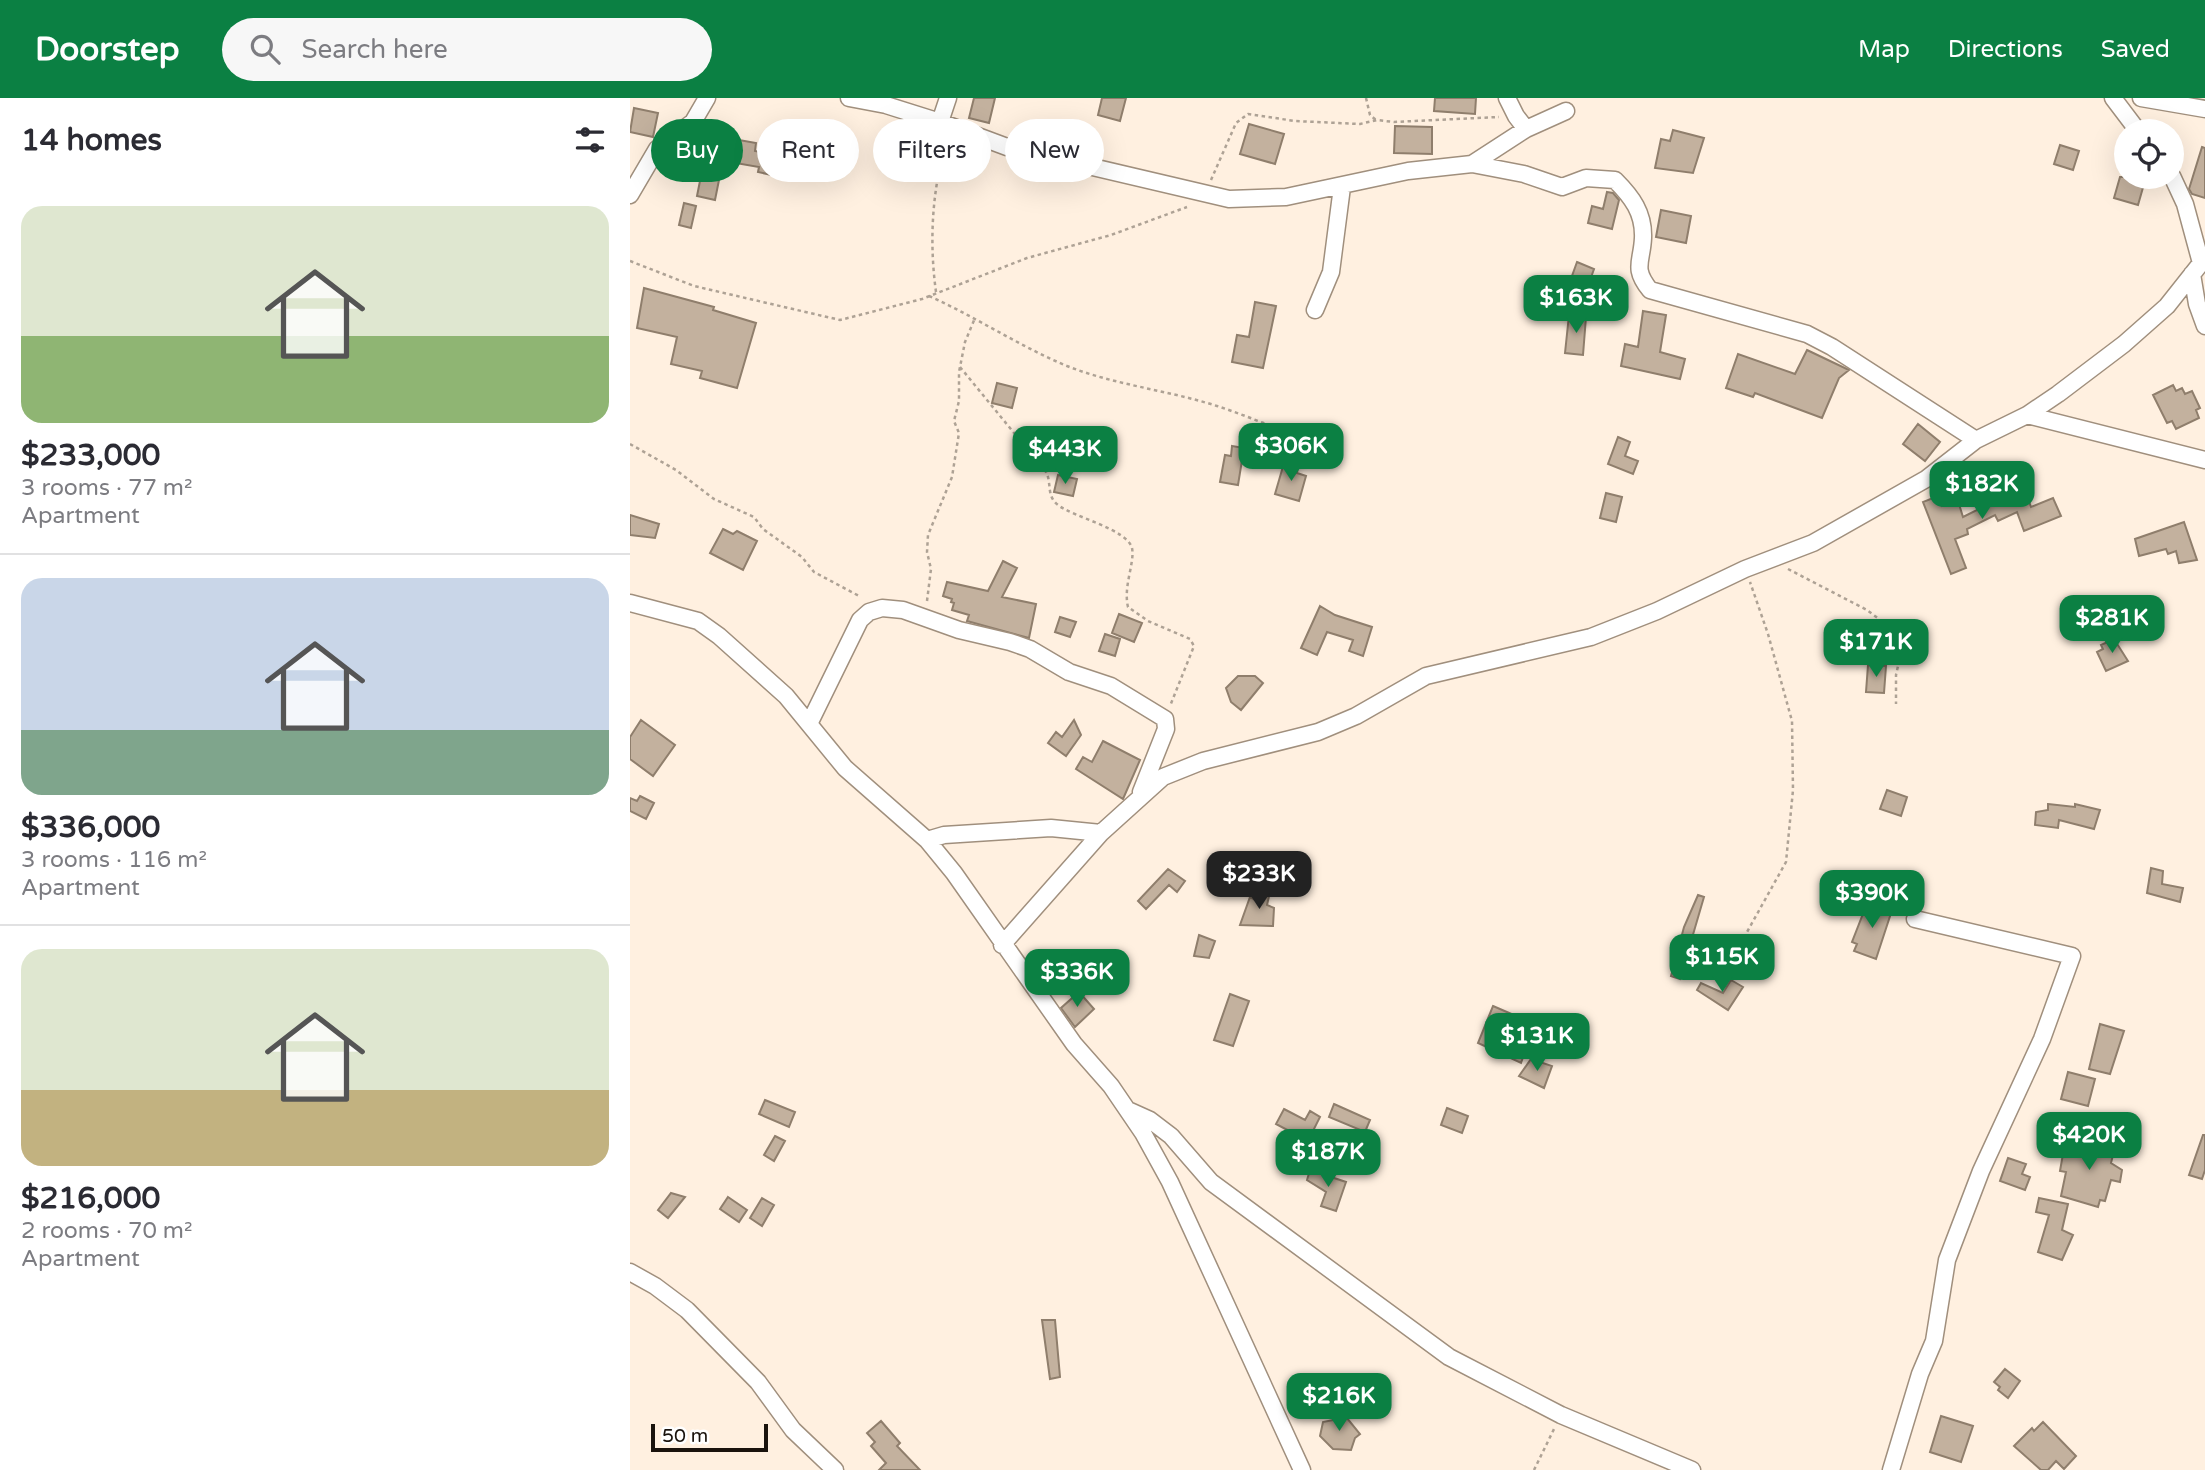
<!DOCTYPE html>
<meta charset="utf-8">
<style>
body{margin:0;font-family:"Varela Round",sans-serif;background:#f7f7f7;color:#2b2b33;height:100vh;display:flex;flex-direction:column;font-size:26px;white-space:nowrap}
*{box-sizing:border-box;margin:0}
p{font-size:23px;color:#7c7c81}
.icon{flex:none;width:38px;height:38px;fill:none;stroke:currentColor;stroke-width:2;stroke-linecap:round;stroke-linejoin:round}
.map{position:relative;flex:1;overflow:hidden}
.sheet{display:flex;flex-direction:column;background:#fff;width:630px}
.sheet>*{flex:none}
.guide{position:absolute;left:21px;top:21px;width:665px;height:63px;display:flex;gap:14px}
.fabs{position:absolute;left:1484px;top:21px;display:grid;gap:14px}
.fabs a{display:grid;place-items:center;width:70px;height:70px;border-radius:50%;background:#fff;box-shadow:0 7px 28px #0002;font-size:35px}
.scale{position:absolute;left:21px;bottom:18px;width:117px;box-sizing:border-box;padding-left:7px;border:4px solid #1a130d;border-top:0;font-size:19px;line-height:24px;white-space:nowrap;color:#1a130d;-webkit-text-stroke:5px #fff;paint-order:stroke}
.price{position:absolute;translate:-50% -60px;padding:0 16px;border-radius:14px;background:#0b8043;color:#fff;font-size:23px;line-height:46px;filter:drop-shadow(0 2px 4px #0008)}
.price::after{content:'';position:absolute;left:50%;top:42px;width:21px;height:16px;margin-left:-10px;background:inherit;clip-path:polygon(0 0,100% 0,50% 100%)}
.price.active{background:#222;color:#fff}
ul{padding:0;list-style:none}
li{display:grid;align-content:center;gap:14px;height:371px;padding:0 21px}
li+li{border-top:2px solid #e1e1e2}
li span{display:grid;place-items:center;height:217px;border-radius:21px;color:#555}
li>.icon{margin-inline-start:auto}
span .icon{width:126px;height:126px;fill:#fffc;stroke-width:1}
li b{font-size:30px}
h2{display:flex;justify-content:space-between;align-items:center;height:84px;padding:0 21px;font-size:30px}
.tag{padding:0 24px;border-radius:32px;background:#fff;box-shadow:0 7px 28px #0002;font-size:24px;line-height:63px}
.tag.active{background:#0b8043;color:#fff}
header{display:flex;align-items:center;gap:42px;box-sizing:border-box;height:98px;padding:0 35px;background:#0b8043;color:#fff}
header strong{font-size:33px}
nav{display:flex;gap:38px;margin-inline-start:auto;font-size:24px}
.search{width:490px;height:63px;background:#f7f7f7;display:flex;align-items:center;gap:18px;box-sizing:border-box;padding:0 24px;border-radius:38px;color:#7c7c81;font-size:26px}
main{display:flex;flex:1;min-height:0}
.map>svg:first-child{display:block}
.building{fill:#c3b19e;stroke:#8f7e6c;stroke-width:2}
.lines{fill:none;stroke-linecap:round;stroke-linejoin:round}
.street-casing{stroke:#a08f7d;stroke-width:19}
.path{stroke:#aea295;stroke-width:2.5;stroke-dasharray:3.5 3.5;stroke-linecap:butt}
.street{stroke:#fff;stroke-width:16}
</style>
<header>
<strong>Doorstep</strong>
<div class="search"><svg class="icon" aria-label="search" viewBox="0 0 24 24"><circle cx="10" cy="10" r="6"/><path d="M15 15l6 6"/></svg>Search here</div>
<nav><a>Map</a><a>Directions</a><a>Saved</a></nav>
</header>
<main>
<section class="sheet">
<h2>14 homes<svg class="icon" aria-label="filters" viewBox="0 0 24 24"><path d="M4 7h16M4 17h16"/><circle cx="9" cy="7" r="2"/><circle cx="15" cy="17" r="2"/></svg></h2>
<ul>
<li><span style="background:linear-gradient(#dfe7d0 60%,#8fb573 0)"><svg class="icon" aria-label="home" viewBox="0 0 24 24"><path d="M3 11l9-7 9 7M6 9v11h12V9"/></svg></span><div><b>$233,000</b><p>3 rooms · 77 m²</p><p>Apartment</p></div></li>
<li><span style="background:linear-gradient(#c9d6e8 70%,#7fa58c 0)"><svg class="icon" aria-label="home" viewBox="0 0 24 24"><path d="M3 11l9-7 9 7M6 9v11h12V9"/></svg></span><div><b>$336,000</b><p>3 rooms · 116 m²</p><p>Apartment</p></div></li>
<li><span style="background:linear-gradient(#dfe7d0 65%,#c2b280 0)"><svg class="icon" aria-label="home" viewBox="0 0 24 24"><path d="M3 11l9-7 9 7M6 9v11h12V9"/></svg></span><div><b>$216,000</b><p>2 rooms · 70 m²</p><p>Apartment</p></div></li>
</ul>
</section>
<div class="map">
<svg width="1575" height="1372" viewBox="0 0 1575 1372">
<rect width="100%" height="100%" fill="#fff0e0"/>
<path class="building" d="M344,0H365L359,25L339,20Z
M472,0H496L490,23L468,17Z
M805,0H846L845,16L804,13Z
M4,10L28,15L23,39L0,34Z
M619,26L654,36L645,66L610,56Z
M765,28L802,29V56L764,55Z
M1043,32L1074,40L1063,75L1025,70L1031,41L1040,43Z
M98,40L126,45L125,53L164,61L160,81L128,74L129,69L94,63Z
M1430,47L1449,53L1443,72L1424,66Z
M1572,49L1575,50V100L1562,96L1559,91Z
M73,68L91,72L85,102L67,98Z
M1490,79H1516L1508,107L1484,100Z
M977,94L983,95L989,102L982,131L958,125L962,108L973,111Z
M54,105L66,108L61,130L49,127Z
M1031,112L1061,118L1056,145L1026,139Z
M947,164L964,171L959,185L942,178Z
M14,190L84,209L83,212L126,225L107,290L70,280L72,273L41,266L47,239L7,230Z
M625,204L646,208L633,270L602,264L607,237L619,239Z
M1013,213L1036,217L1030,254L1055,261L1050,281L991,268L995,246L1008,249Z
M939,217L956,219L953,257L935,255Z
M1177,252L1219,272L1209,280L1192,320L1125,295L1123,299L1096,290L1108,256L1165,276Z
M367,285L387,290L382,310L362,305Z
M1543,287L1546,293L1552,290L1555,296L1562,293L1570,310L1566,312L1569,320L1546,331L1542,323L1537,325L1523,297Z
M1288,326L1310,344L1295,363L1273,346Z
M988,339L1000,344L995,358L1008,363L1003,376L978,366Z
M602,348L614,350L608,387L590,384L595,357L601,358Z
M654,365L668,369L667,375L676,378L669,403L645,396Z
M428,377L447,381L443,398L424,394Z
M976,395L992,399L986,424L970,420Z
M1396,395L1401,409L1423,400L1431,418L1394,433L1387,414L1368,423L1365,417L1337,431L1338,436L1325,441L1336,470L1321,476L1293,404L1308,398L1312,408L1328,403L1333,419L1377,397L1380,402Z
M0,417L29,426L25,440L0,437Z
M1554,424L1567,462L1549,465L1546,453L1538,456L1536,451L1509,458L1505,441Z
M93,431L103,436L107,433L127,443L113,472L80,455Z
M373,463L387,470L372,499L406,506L399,540L337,523L339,517L322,512L324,505L321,504L322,501L313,498L317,484L358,493Z
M690,508L705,517L742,529L733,558L719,553L723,542L697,534L687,557L671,550Z
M489,516L512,525L504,544L482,535Z
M430,519L446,524L440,539L425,534Z
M475,536L490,541L485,558L469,553Z
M1484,541L1498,563L1476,573L1467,554L1473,551L1471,547Z
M1238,567L1256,568L1254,595L1236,594Z
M608,578H625L633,585L611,612L601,604L596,590Z
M11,622L45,647L23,678L0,661V639Z
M444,622L451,637L436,658L418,645L426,634L432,639Z
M473,643L510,662L493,701L446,671L453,659L462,664Z
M1257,692L1277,699L1271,718L1250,711Z
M10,698L24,705L16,721L0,713V700L7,703Z
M1418,706L1445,709V706L1470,712L1464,731L1429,722L1428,730L1405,727L1406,714L1418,712Z
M1521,770L1533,773L1532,786L1553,790L1550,804L1517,795Z
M538,771L555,783L547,794L539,787L516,811L508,803Z
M626,791L640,794L637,807L644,810L643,828L610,827L620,799L625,802Z
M1068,797L1074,799L1050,881L1041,878L1054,829Z
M1238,803L1262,812L1246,861L1224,853L1227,846L1222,844Z
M569,837L585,843L579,860L564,858Z
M1101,882L1113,889L1098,912L1067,892L1071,885L1093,895Z
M449,894L464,911L445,929L431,910Z
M600,896L619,903L603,948L584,942Z
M863,908L884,917L876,934L899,942L891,965L848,945Z
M1470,926L1494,933L1480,976L1459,971Z
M901,961L922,968L914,990L889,978Z
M1438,974L1465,981L1458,1008L1431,1001Z
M135,1002L165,1014L159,1029L129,1016Z
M704,1006L740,1022L735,1034L699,1019Z
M817,1010L838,1018L832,1035L811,1027Z
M654,1011L675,1022L680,1013L690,1019L678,1043L646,1026Z
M1573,1037H1575V1072L1572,1081L1559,1077Z
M145,1038L155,1043L144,1063L134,1057Z
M1469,1040L1485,1049L1481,1065L1492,1072L1490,1084L1481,1082L1475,1103L1470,1102L1468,1109L1431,1098L1436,1074L1430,1073L1433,1056L1439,1057L1441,1044L1468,1048Z
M1378,1060L1396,1066L1392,1076L1400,1079L1395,1092L1370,1083Z
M680,1072L716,1084L706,1113L691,1108L696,1094L677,1082Z
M41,1095L55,1099L38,1120L28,1112Z
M98,1099L117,1112L109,1124L90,1111Z
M132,1100L144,1107L132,1128L120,1120Z
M1409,1100L1438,1106L1432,1132L1443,1137L1432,1162L1408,1154L1419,1117L1406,1114Z
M412,1222H425L430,1279L420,1281Z
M1375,1271L1390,1283L1378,1300L1368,1292L1370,1289L1364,1284Z
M712,1314L730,1336L725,1340L721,1352L703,1351L690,1338L693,1324L703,1322Z
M1311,1318L1343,1328L1331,1364L1300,1354Z
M251,1323L270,1345L267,1348L290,1372H249L256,1365L241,1348L245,1344L237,1335Z
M1413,1324L1446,1358L1434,1371L1426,1363L1418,1372H1411L1384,1348L1402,1330L1404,1333Z"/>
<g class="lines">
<g class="street-casing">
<path id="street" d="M219,0L256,7L310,24L377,49L599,101L656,99L778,73L842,66L894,76L932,89L956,80L985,82C1002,99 1014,115 1013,140C1012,164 1002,170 1020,192L1177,236L1202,249L1346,342
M877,0L886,18L896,31
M1483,0L1508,33
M1511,0L1575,11
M310,24L318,0
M842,66L896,31L936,13
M1542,78L1555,106L1571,165
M0,97L27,51L63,24L77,0
M1562,176L1567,206L1575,228
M685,212L701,174L712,89
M1397,317L1575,362
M0,505L68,523L89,538L156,598L215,670L297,742L324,775L444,946L481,988L513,1035L540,1084L672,1372
M179,626L230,522L239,514L252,510L273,512L329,532L380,544L400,551L439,574L481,588L535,621L536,631L511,694
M297,742L314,737L421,730L471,735
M372,847L471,735L533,679L573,663L688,634L726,618L796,578L961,539L1027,513L1115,471L1183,445L1296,381L1346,342L1397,317L1428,296L1494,246L1537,208L1575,160
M500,1013L520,1022L541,1038L581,1084L819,1259L931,1317L1062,1372
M0,1174L25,1188L57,1212L128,1284L163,1332L205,1372
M1261,1372L1290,1276L1304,1243L1317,1162L1351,1073L1412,941L1442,858L1285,821"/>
</g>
<path class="path" d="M736,0L740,17L746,22
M581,82L606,25L618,16L665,23L730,26L747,22L764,24L869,19
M0,163L64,188L210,222L292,201L397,160L481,137L557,109
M306,194C299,143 302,91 317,41
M299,198C346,219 389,248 437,268C485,287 537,292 587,308C624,320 660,337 697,348
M330,269L416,374C422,385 416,398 428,407C443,419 497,431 502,450C505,465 493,488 498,509L518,523L560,541L564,548L540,608
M0,346L46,372L84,401L124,419L133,431L172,459L184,474L231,499
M1158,471L1237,512L1249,521L1254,533L1272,550L1266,577V606
M297,503L301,471L297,454L298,437L322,379L329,335L324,323L329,303V274L335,244L345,220
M1107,852L1156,764L1163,692L1162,623L1138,536L1120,484
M904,1372L924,1331"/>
<use href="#street" class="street"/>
</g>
</svg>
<div class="fabs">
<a><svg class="icon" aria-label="locate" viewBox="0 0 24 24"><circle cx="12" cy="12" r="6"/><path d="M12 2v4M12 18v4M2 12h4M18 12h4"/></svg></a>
</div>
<div class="scale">50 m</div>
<b class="price" style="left:946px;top:237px">$163K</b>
<b class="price" style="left:661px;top:385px">$306K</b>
<b class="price" style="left:435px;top:388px">$443K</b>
<b class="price" style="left:1352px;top:423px">$182K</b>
<b class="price" style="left:1482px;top:557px">$281K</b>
<b class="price" style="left:1246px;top:581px">$171K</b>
<b class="price active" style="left:629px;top:813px">$233K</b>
<b class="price" style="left:1242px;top:832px">$390K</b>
<b class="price" style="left:1092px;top:896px">$115K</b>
<b class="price" style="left:447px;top:911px">$336K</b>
<b class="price" style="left:907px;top:975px">$131K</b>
<b class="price" style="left:1459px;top:1074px">$420K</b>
<b class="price" style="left:698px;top:1091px">$187K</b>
<b class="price" style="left:709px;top:1335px">$216K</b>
<div class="guide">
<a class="tag active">Buy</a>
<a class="tag">Rent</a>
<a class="tag">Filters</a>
<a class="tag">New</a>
</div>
</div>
</main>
